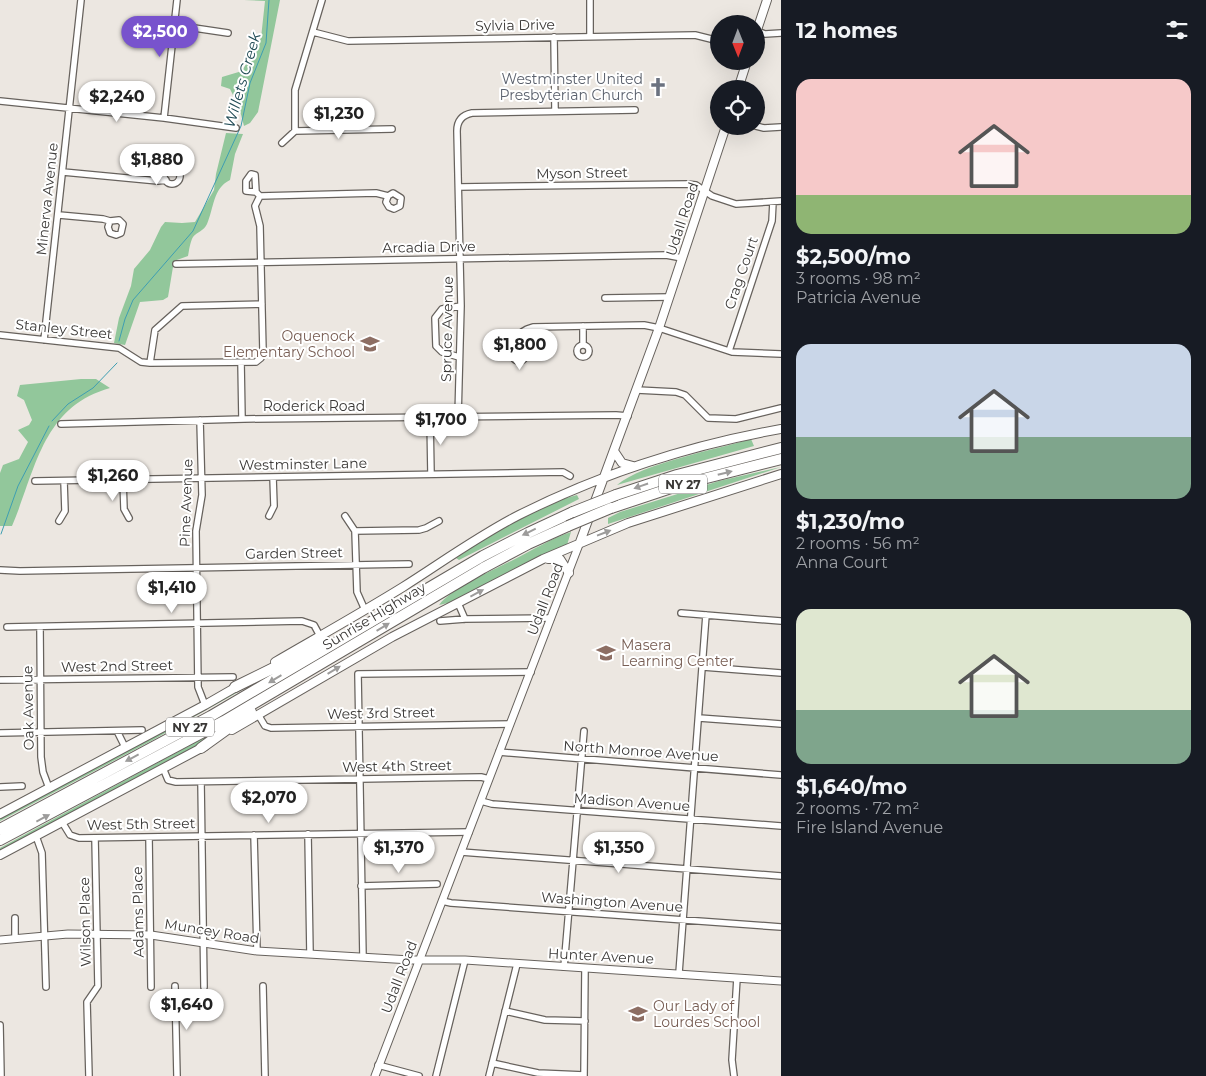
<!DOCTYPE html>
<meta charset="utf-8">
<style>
body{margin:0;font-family:Montserrat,sans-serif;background:#20242c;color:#f1f3f6;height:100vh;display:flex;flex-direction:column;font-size:19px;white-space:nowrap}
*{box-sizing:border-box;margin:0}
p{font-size:16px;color:#9ea1a6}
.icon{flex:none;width:28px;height:28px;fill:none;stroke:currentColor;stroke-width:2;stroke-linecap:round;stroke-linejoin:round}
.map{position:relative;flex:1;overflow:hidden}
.side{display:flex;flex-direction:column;background:#171b24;width:425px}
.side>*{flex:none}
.needle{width:32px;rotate:179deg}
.tools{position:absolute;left:710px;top:15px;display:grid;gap:10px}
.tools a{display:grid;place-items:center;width:55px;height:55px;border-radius:50%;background:#171b24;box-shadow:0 5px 20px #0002;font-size:25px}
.price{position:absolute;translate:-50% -42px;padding:0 11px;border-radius:18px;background:#fff;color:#222;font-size:16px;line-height:32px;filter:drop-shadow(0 1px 2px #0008)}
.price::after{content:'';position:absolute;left:50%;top:30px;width:15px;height:11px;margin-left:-8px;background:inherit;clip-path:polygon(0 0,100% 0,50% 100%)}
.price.on{background:#7853cd;color:#fff}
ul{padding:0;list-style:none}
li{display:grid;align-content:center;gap:10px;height:265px;padding:0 15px}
li span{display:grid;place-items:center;height:155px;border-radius:15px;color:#555}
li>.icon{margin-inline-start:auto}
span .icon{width:90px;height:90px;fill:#fffc;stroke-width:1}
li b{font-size:21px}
h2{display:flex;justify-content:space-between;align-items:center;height:60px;padding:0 15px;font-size:21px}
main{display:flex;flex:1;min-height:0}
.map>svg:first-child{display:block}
.green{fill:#92c79b}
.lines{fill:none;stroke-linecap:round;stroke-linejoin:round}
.stream{stroke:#3e9eb2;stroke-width:1}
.minor-casing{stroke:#67625d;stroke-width:8}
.tertiary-casing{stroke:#67625d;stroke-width:9}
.secondary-casing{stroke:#67625d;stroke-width:10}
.motorway-casing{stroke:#67625d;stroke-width:12}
.minor{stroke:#fff;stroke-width:5.5}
.tertiary{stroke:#fff;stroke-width:7}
.secondary{stroke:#fff;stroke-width:8}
.motorway{stroke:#fff;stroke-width:10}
.motorway-bridge-casing{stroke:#67625d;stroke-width:12;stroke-linecap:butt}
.motorway-bridge{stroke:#fff;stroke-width:10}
.oneway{fill:#9d9c9b}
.labels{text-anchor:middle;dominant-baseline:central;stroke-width:4;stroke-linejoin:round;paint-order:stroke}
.shield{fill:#fff;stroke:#767473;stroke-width:1}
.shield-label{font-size:12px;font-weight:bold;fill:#3b3937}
.street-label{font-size:14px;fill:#3b3937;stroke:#fff}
.worship-label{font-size:14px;fill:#5b616d;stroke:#fff;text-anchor:end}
.education-label{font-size:14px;fill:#785e54;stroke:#fff;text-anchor:start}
.water-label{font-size:15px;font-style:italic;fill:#224c56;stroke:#fff}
</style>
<main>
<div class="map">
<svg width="781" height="1076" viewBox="0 0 781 1076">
<rect width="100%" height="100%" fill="#ece7e1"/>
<path class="green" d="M244,0H280L258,112L250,123L244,126L239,107L230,89L221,86L222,77L242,71L261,38L265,1Z
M226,133L243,134L235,154L230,180C213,188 214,208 207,224C204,231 197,232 193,237C190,242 189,251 188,256L174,261L168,297L163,300L140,302L125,345L114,343L119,318L131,286L134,269L150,250L161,227L165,222L182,223L195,222L214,190L216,174Z
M81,379H96L110,388C42,407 36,470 12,526H0V473L3,465L19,459L28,442L18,430L29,425L32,420L24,400L17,396L20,385Z
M751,439L754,446L617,485C643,463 715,450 751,439Z
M781,467L608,524V518L620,512L719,481Z
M577,495L579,499L459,560L456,558C493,533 532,506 577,495Z
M571,532L567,545L448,603L439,605C453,587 494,570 515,559C533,550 552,538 571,532Z
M272,673L151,741L0,821V817L252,680Z
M222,728L194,747L0,851V848Z"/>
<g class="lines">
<path class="stream" d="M119,341L125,319L133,300L193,231L241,126L250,83L266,43L269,0
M52,421L68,404L93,388L117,363
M1,534L18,486L49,426"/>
<g class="minor-casing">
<path id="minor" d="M590,0V36
M174,25L228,33
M757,31L765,34L781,33
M313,32L348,41L695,35L719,41
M554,37L555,111
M0,101L164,118L236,128
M164,118L177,0
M756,126L764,128L781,127
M295,131V90L322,0
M282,143L295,131L392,129
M164 176a8 8 0 1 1 16 0a8 8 0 1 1-16 0Z
M63,172L158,181L166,180
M459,187L687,184L696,185L712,196L736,204L781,201
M260,196L376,193L388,196L393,193L401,198L400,206L394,209L389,207L386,202L388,196
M59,215L103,219L110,221L119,220L123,224L121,233L116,235L110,233L108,227L110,221
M176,264L666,255L682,258
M605,298L669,297
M583,326V344
M0,335L119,348L141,362L150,363L256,362L261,358L263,351L260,226L255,206L260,196L256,192L255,175L251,174L246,181V191L256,192
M44,340L81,0
M577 351a6 6 0 1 1 12 0a6 6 0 1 1-12 0Z
M512 354a7 7 0 1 1 14 0a7 7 0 1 1-14 0Z
M518,347L522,332L527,329L533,327L644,325L659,328L732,352L781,354
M729,351L772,221L773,202
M459,357L442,352L436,346L435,318L442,309L461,306
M241,362L242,419
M150,363L155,330L182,306L262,304
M637,390L676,392L685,395L708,418L736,419L781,408
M458,417L461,306L457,131C457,121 462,115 472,113L635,110
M430,418L431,474
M200,420L202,495L196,531L198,687L205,705
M61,424L244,419L616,415L628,416
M123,480L124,509L129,518
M35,481L563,472L570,476
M269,516L274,506L273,477
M345,516L355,531
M59,521L65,511L64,481
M355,531L419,530L426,528L439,521
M355,531L357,592L365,610
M0,570L20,571L409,564
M458,603L465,619
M681,613L781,621
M440,621L465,619L551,618
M7,627L302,621L314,625L320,636
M40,627L41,757L43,772L49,788
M703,667L781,673
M0,680L233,677
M259,716L265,726L271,728L510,724
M699,718L781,724
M117,731L125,747
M0,733L142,730
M499,752L781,775
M163,768L168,780L176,782L481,777L489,779
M201,782L204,987
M0,787L22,786
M481,801L492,804L781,826
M62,822L70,835L79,838L469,832
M308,834L310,954
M254,835L257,951
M36,836L42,853L46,987
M149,837L151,987
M461,852L781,876
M361,886L437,884
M442,901L451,903L781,927
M15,918V938
M363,957L358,674L531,672
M564,967L584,731
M679,973L706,615
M175,986L177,1076
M263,986L265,1076
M505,1011L545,1020L585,1021
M0,1025L1,1076
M492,1063L538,1073L584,1075
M378,1065L419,1076
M89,1076L87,1002L98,986L95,838
M436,1076L465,960
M489,1076L517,964
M584,1076L585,968
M734,1076L732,1060L737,978"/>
</g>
<g class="tertiary-casing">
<path id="tertiary" d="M0,940L68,934L151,935L257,951L411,960H465L781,981
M375,1076L580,542"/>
</g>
<g class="secondary-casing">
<path id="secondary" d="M756,33L767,0
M738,89L747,61
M614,451L622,463L633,466
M580,542L659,328L726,126
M548,559H560L569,573
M275,662C318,637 361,613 403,587C441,563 478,536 519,515C601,474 690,445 781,429
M232,730L392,637L543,559L628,523L781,474
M0,814L205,705L238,686
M0,855L205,746"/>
</g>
<g class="motorway-casing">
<path id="motorway" d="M616,495L677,475L781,448
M611,508L683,484L781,459
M235,687L326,642
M201,748L251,712
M0,829L211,716L483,556L528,533L573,512
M0,840L224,721L483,568L528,544L568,526"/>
</g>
<use href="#minor" class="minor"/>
<use href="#tertiary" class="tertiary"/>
<use href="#secondary" class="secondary"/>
<use href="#motorway" class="motorway"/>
<g class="motorway-bridge-casing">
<path id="motorway-bridge" d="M573,512L616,495
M568,526L611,508"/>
</g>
<use href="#motorway-bridge" class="motorway-bridge"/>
</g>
<defs><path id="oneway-solid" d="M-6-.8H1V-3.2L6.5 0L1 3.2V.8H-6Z" transform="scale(1.25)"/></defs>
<g class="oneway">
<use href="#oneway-solid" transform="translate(725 473) rotate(-14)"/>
<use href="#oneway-solid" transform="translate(641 486) rotate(161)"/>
<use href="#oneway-solid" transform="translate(529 532) rotate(154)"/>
<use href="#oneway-solid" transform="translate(604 533) rotate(-21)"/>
<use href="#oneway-solid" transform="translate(477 593) rotate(-28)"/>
<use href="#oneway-solid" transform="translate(383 627) rotate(-31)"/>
<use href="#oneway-solid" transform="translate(334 670) rotate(-31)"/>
<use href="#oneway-solid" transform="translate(275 679) rotate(149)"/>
<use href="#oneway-solid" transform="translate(132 758) rotate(152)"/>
<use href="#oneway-solid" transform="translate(43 818) rotate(-28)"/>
</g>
<defs>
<g id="church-bare" transform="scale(1.5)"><path d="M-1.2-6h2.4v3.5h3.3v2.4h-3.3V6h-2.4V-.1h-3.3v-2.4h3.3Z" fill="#6b7280" stroke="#fff" stroke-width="2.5" paint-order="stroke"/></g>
<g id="school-bare" transform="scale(1.5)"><path d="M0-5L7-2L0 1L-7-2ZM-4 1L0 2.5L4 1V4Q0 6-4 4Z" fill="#8d6e63" stroke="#fff" stroke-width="2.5" paint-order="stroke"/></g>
</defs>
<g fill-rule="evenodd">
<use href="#church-bare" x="658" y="87"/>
<use href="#school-bare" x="370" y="344"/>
<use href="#school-bare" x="606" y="653"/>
<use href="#school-bare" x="638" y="1014"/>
</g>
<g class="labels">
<g class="shield">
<rect x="659" y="474.5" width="48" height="19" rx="4"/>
<rect x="166" y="717.5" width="48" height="19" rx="4"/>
</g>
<g class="shield-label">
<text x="683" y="484">NY 27</text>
<text x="190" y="727">NY 27</text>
</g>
<g class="street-label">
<text transform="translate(515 25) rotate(-1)">Sylvia Drive</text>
<text transform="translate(582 173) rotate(-1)">Myson Street</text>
<text transform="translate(47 199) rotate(-84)">Minerva Avenue</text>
<text transform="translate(682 219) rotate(-72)">Udall Road</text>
<text transform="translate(429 247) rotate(-1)">Arcadia Drive</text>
<text transform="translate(741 273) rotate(-71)">Crag Court</text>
<text transform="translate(64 329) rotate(6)">Stanley Street</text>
<text transform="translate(447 329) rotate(-89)">Spruce Avenue</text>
<text x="314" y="406">Roderick Road</text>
<text transform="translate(303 464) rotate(-1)">Westminster Lane</text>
<text transform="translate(186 503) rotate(-88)">Pine Avenue</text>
<text transform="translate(294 553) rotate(-1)">Garden Street</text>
<text transform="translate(545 599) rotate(-69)">Udall Road</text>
<text transform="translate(374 616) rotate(-31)">Sunrise Highway</text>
<text transform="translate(117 666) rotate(-1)">West 2nd Street</text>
<text transform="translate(28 708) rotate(-91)">Oak Avenue</text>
<text transform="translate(381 713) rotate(-1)">West 3rd Street</text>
<text transform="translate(641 751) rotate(4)">North Monroe Avenue</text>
<text transform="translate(397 766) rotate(-1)">West 4th Street</text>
<text transform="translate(632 802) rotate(4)">Madison Avenue</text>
<text transform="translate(141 824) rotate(-1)">West 5th Street</text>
<text transform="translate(612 902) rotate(4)">Washington Avenue</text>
<text transform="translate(138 912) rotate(-91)">Adams Place</text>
<text transform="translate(85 922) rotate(-91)">Wilson Place</text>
<text transform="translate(212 931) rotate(9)">Muncey Road</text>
<text transform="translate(601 956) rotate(3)">Hunter Avenue</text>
<text transform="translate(399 977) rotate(-69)">Udall Road</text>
</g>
<g class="worship-label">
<text x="643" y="79">Westminster United<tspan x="643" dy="16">Presbyterian Church</tspan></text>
</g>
<g class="education-label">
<text x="355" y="336" text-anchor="end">Oquenock<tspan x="355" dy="16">Elementary School</tspan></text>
<text x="621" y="645">Masera<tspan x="621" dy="16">Learning Center</tspan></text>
<text x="653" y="1006">Our Lady of<tspan x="653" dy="16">Lourdes School</tspan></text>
</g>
<g class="water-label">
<text transform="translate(242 80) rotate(-74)">Willets Creek</text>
</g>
</g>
</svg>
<div class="tools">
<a><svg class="needle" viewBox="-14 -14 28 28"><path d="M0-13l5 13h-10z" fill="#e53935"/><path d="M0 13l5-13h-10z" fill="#9ea1a6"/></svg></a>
<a><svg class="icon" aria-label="locate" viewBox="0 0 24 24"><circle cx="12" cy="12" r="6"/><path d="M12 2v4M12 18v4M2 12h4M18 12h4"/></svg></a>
</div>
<b class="price on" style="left:160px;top:58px">$2,500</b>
<b class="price" style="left:117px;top:123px">$2,240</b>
<b class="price" style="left:339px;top:140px">$1,230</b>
<b class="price" style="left:157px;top:186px">$1,880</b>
<b class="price" style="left:520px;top:371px">$1,800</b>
<b class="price" style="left:441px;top:446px">$1,700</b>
<b class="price" style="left:113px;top:502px">$1,260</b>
<b class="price" style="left:172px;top:614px">$1,410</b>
<b class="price" style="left:269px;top:824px">$2,070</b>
<b class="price" style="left:399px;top:874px">$1,370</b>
<b class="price" style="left:619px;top:874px">$1,350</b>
<b class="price" style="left:187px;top:1031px">$1,640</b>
</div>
<section class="side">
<h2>12 homes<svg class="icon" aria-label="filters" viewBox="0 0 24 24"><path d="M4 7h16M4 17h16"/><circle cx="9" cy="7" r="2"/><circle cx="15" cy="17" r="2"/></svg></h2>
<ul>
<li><span style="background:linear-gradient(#f6c9c9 75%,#8fb573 0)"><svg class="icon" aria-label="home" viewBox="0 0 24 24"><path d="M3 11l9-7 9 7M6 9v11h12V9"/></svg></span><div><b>$2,500/mo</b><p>3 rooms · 98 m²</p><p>Patricia Avenue</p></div></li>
<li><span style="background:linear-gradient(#c9d6e8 60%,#7fa58c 0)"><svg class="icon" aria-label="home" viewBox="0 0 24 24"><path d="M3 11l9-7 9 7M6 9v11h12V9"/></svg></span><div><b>$1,230/mo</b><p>2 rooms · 56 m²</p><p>Anna Court</p></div></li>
<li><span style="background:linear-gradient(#dfe7d0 65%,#7fa58c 0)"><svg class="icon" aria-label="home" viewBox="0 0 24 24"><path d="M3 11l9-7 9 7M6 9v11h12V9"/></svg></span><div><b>$1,640/mo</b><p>2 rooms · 72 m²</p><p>Fire Island Avenue</p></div></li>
</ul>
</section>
</main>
